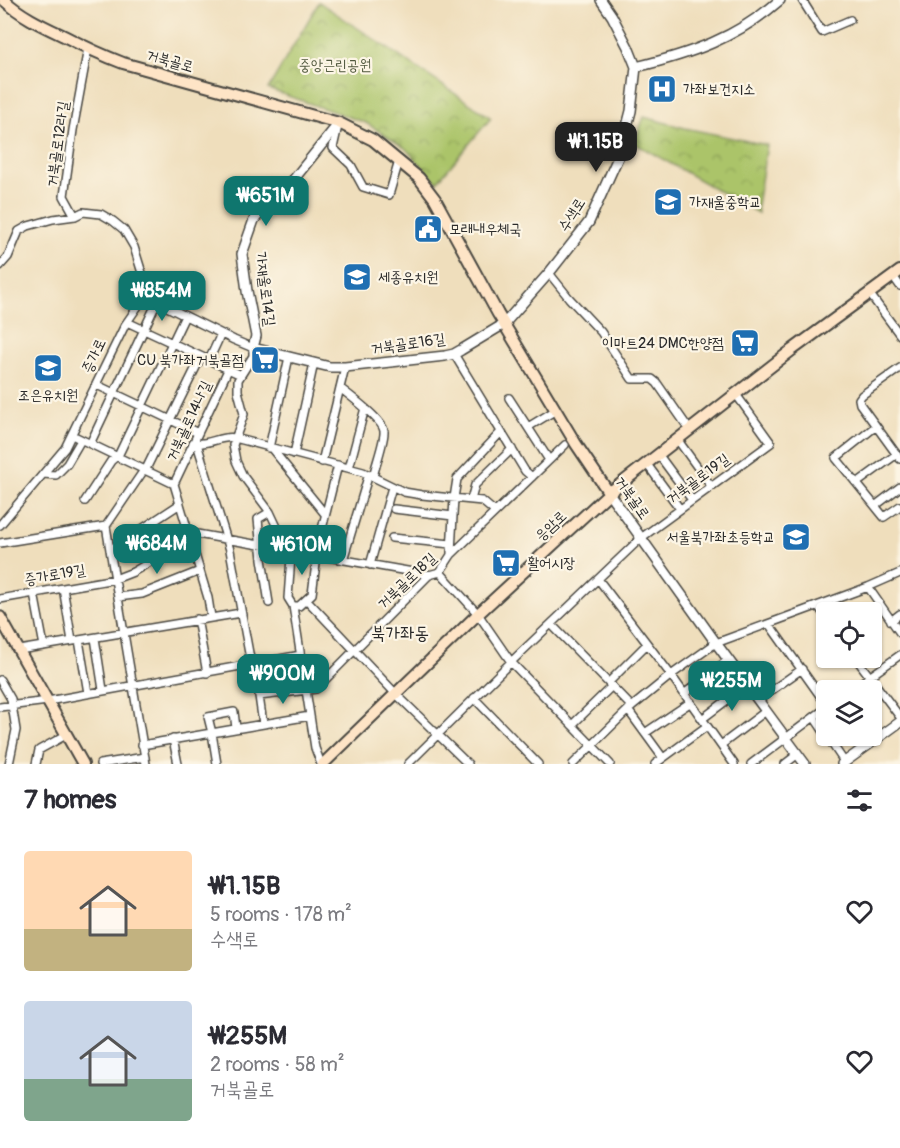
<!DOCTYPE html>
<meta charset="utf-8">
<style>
body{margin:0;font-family:Pangolin,"Poor Story",sans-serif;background:#f7f7f7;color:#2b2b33;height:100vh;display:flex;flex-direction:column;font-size:22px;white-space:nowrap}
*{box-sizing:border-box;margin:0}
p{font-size:20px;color:#7c7c81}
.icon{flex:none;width:33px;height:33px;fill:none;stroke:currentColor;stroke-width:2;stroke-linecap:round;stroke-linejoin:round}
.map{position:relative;height:764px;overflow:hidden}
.sheet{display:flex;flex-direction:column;background:#fff;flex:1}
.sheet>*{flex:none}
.buttons{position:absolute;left:816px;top:602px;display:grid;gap:12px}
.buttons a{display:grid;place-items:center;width:66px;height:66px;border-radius:6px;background:#fff;box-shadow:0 2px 4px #0004;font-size:30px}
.price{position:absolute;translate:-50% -51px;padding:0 14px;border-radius:12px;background:#0f766e;color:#fff;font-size:20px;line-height:39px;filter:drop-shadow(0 2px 3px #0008)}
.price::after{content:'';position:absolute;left:50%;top:36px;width:18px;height:14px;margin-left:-9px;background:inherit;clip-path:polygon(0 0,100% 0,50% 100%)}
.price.active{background:#222;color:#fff}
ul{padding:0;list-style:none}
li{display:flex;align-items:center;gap:18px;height:150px;padding:0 24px}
li span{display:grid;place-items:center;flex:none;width:168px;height:120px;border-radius:6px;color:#555}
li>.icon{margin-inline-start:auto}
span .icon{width:72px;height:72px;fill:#fffc;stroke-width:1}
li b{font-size:26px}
h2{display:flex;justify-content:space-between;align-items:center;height:72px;padding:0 24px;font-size:26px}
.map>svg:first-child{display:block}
.park{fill:url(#park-crowns);stroke:#6b784a;stroke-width:1.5}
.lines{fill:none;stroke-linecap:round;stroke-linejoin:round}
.minor-casing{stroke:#484641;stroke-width:10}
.tertiary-casing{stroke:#484641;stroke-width:12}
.secondary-casing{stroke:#484641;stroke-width:14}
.minor{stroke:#fff;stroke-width:7}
.tertiary{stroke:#fff;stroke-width:9}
.secondary{stroke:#fee4c6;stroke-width:10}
.labels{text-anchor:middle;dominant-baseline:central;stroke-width:4.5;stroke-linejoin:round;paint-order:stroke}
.street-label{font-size:15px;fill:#2b2b2b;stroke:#fcf5e5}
.park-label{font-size:15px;fill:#51593e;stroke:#fcf5e5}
.poi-label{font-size:15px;fill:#2b2b2b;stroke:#fcf5e5;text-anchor:start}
.quarter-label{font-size:18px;fill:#2b2b2b;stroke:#fcf5e5}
</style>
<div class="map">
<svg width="900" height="764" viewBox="0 0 900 764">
<defs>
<pattern id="park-crowns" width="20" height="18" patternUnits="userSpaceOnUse" patternTransform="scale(1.5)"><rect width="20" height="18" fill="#abc469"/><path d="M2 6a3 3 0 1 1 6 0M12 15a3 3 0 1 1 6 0" fill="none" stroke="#8b9f57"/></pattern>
</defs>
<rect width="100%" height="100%" fill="#fcf5e5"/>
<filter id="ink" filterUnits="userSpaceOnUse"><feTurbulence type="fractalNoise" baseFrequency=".0167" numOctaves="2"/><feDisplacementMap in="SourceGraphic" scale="12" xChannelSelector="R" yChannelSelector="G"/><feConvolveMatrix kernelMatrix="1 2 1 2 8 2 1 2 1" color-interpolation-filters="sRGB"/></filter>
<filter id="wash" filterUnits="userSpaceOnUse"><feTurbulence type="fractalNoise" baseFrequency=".008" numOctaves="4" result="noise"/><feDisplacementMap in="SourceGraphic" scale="24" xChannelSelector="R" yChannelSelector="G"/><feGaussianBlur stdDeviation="1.35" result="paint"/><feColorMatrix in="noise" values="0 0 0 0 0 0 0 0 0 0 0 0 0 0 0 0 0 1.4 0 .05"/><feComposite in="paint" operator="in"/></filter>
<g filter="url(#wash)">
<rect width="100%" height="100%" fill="#efdebc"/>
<path class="park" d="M319,2L491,118L437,182L405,148L366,123L268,89Z
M644,117L685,128L767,145L757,205L758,213L634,143Z"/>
</g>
<g filter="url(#ink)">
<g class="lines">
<g class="minor-casing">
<path id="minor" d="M802,0L822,32L850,20
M338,126L333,148L351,165L363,187L389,195L399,161
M75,216L64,196L73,130L88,48
M0,266L8,257L19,231L28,226L53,219L75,216L83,212L101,214L113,221L124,230L134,247L146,286L145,296L125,325L65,448L0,525
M549,273L569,298L601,332L632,379H652L657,383L689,429
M893,276L900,286
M869,293L900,335
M145,296L234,340L253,348V356L238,380V391L244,414L233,445L236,461L243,476L270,512L291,557L288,598L293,606L315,748L321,764
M127,322L241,375
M454,354L525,471L532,477
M209,360L221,334
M900,368L862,395L859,399L860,404L900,459
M97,385L198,433
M340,388C349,395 383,420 384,431C385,439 376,464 374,473L368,477L343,560
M509,398L549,460
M876,426L836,458L884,517L900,506
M528,427L556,410
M72,435L174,484
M677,439L711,486
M193,443C208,446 221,435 235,438L363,472L404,492L422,495L482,501L495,512
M193,443L198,447L230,550L251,664
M90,444L157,302
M269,448L289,357
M272,449L325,514
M294,454L314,363
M658,454L692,500
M322,462L345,367
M646,463L680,509
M349,468L365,408
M43,474L56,475L67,464L81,440
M857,483L897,454
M174,484L208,598L211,617
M174,484L228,370
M471,500L475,485L512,449
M85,501L111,461L119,454L185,316
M875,506L900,487
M394,509L453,516
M106,526L144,470L147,467L201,357
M392,538L451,544
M0,543L106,526L146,764
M284,544L312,531L321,540
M110,550L180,504
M451,555V552L454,498L457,479L501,432
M325,557L326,552L321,533L338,465
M370,565L392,487
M440,572L478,614L511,662L610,764
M598,579L671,675L734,764
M868,587L900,633
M63,588L72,641
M34,593L44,646
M118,597L142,594L200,571
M0,599L115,579L133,572L197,534L430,575
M307,600L396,694L468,764
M269,603L262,559L258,519L270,512
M293,606H299L312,594L317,556
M818,606L826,617
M197,619L207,673
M891,621L900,614
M551,624L632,707
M769,624L826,704
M95,638L103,690
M79,640L88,693
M19,650L241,613
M855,657L900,717
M0,680L11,699L16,730L9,764
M609,682L647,644
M851,690L900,655
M684,694L728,660
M474,698L538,764
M758,700L802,669
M0,707L48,701L301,655
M628,710L663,758
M814,717L845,763
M702,719L747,685
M263,724L259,696L316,689L429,575L440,572L451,555L565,445
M572,725L612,686
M645,733L691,702
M173,739L178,764
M142,745L310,716
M721,745L766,711
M36,764L39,750L66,735
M100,764L145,757
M217,764L212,733L208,717L234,712L236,728
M408,764L511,662L641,538L771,443L735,393
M573,764L628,710L671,675L716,643L868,587L900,573
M655,764L707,726
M751,764L826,708
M785,764L798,754"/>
</g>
<g class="tertiary-casing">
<path id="tertiary" d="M636,67C690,54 737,38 780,0
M339,123L294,179L269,202L254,220L242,254L247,291L256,336L253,348L330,367H345L445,356L454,354L461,350L504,324L549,273L589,222L620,153L631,111L636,67L628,47L612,16L601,0
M609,493L716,643L805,764
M842,764L900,722"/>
</g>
<g class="secondary-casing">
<path id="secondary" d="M4,0C21,16 43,26 64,36C83,46 102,55 123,63L339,123L373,140L419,178L435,199L498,314L576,444L609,493
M0,617L83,764
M323,764L478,614L609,493L792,350L900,271"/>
</g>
<use href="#minor" class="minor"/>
<use href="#tertiary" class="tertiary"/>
<use href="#secondary" class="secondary"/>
</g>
</g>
<defs>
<g id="hospital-square" transform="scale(1.5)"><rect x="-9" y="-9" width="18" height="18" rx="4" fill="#1f6fb2" stroke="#fcf5e5"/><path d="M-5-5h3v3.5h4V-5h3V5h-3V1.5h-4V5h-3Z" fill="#fff"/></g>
<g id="school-square" transform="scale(1.5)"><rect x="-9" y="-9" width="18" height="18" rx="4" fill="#1f6fb2" stroke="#fcf5e5"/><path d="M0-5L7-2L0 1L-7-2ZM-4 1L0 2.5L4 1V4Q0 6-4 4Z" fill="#fff"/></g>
<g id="civic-square" transform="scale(1.5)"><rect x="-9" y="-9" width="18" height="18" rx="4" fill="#1f6fb2" stroke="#fcf5e5"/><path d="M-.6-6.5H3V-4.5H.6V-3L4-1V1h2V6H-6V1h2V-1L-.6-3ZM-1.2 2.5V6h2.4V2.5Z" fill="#fff"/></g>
<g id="supermarket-square" transform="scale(1.5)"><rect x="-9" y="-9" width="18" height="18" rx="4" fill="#1f6fb2" stroke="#fcf5e5"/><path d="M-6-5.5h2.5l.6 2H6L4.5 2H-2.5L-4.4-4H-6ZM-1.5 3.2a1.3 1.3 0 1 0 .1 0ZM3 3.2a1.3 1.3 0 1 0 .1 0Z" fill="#fff"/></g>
</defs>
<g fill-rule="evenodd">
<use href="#hospital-square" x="662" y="89"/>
<use href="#school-square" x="668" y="202"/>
<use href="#civic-square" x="428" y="229"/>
<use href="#school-square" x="357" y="277"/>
<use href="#supermarket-square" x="745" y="343"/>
<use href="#supermarket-square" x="265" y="360"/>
<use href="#school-square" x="48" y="368"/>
<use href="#school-square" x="796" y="537"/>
<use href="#supermarket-square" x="506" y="563"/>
</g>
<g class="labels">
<g class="street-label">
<text transform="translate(170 61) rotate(16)">거북골로</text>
<text transform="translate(58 144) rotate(-82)">거북골로12라길</text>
<text transform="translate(572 215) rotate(-58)">수색로</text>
<text transform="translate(265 289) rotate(83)">가재울로14길</text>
<text transform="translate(408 344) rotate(-8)">거북골로16길</text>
<text transform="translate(94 356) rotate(-65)">증가로</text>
<text transform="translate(189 421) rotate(-65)">거북골로14나길</text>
<text transform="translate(698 479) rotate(-36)">거북골로19길</text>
<text transform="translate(632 498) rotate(55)">거북골로</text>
<text transform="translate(551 526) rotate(-43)">응암로</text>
<text transform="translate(55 575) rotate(-10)">증가로19길</text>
<text transform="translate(407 581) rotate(-43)">거북골로18길</text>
</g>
<g class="park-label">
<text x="335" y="65">중앙근린공원</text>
</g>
<g class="poi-label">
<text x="683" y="89">가좌보건지소</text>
<text x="689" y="202">가재울중학교</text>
<text x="449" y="229">모래내우체국</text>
<text x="378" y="277">세종유치원</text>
<text x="724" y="343" text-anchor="end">이마트24 DMC한양점</text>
<text x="244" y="360" text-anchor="end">CU 북가좌거북골점</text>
<text x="48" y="395" text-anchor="middle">조은유치원</text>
<text x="775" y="537" text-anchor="end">서울북가좌초등학교</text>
<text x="527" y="563">활어시장</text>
</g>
<g class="quarter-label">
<text x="400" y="633">북가좌동</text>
</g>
</g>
</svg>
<div class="buttons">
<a><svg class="icon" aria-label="locate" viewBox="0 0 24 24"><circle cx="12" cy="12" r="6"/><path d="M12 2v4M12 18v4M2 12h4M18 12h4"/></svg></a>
<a><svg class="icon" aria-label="layers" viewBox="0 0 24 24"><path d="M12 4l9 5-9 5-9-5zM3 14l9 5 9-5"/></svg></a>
</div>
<b class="price active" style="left:596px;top:173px">₩1.15B</b>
<b class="price" style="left:266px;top:227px">₩651M</b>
<b class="price" style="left:162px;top:322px">₩854M</b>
<b class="price" style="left:157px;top:575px">₩684M</b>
<b class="price" style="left:302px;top:576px">₩610M</b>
<b class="price" style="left:283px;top:705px">₩900M</b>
<b class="price" style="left:732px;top:712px">₩255M</b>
</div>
<section class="sheet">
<h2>7 homes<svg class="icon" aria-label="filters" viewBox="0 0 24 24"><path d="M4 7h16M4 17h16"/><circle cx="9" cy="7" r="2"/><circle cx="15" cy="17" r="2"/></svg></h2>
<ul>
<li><span style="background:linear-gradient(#ffd9b3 65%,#c2b280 0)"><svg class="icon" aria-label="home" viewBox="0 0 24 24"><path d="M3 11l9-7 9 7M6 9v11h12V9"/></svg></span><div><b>₩1.15B</b><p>5 rooms · 178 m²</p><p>수색로</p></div><svg class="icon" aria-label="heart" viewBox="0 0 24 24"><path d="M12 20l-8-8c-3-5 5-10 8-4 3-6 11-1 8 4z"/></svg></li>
<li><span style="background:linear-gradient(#c9d6e8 65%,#7fa58c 0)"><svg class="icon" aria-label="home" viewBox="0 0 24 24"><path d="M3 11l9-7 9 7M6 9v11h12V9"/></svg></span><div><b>₩255M</b><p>2 rooms · 58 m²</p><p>거북골로</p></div><svg class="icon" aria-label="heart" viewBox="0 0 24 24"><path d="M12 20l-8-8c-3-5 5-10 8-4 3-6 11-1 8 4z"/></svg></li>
</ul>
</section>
